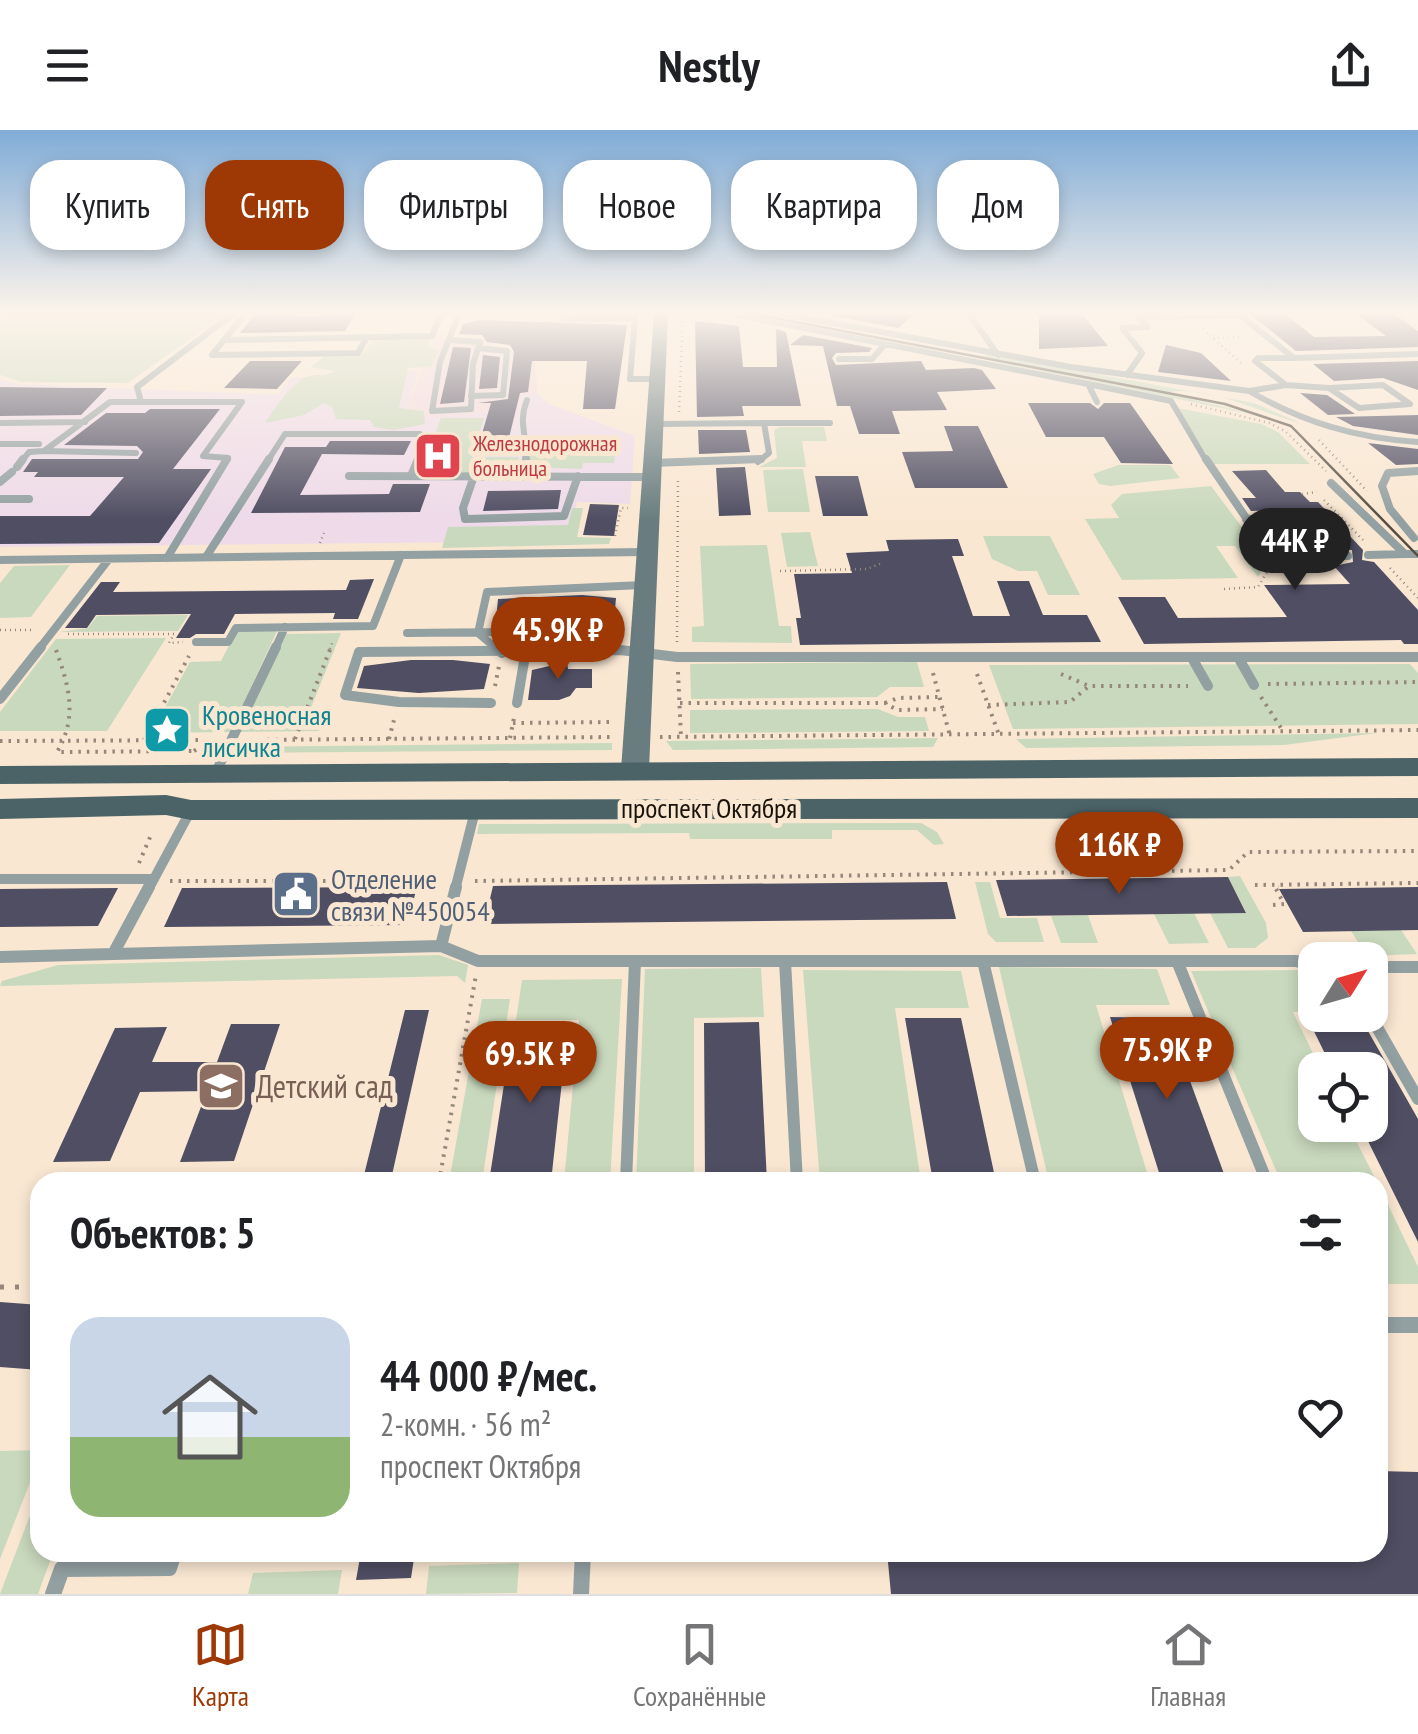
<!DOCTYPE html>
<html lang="ru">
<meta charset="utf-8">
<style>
body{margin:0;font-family:"PT Sans Narrow",sans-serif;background:#f6f6f6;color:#202124;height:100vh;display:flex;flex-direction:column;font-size:38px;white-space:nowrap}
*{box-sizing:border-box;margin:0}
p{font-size:32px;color:#757577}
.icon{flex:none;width:55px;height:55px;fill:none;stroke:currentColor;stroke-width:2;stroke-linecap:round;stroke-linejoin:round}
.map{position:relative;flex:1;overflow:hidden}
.sheet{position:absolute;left:30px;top:1042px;width:1358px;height:390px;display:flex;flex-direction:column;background:#fff;border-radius:30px;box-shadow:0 5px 15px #0003}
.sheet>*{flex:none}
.hud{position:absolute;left:30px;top:30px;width:1360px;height:90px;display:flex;gap:20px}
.needle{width:65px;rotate:53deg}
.fabs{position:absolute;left:1298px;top:812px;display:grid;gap:20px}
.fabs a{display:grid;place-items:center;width:90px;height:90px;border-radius:20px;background:#fff;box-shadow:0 5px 15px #0003;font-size:50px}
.price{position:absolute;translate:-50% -85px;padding:0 22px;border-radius:35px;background:#9e3905;color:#fff;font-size:32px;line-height:65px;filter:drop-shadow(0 2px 5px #0008)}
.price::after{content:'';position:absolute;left:50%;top:60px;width:30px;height:22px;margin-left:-15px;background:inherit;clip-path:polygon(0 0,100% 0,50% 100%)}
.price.selected{background:#222;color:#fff}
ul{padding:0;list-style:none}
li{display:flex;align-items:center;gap:30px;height:250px;padding:0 40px}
li span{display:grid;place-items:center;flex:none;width:280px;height:200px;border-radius:30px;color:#555}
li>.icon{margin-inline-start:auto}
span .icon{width:120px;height:120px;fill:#fffc;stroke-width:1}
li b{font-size:42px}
h2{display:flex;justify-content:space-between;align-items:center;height:120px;padding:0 40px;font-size:42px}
.pill{padding:0 35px;border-radius:30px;background:#fff;box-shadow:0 5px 15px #0003;font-size:35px;line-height:90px}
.pill.selected{background:#9e3905;color:#fff}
header{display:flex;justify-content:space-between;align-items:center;height:130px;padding:0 40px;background:#fff;font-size:45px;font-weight:700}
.tab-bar{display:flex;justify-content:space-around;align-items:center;height:140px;border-top:2px solid #e0e0e0;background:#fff;font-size:28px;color:#757577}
.tab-bar a{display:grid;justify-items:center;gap:5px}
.tab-bar .selected{color:#9e3905}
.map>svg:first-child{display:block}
.industrial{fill:#f3d9de}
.medical{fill:#eedae9}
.green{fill:#c9d9bd}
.building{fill:#504e63}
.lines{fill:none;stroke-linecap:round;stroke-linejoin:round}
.path-far2{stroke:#95887a;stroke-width:2.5;stroke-dasharray:1 4;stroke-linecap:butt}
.path-far1{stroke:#95887a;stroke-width:4;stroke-dasharray:2.5 6;stroke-linecap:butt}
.path{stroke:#95887a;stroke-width:5;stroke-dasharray:4 11;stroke-linecap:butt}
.lane-far4{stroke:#93a0a2;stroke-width:6}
.lane-far3{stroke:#93a0a2;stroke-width:8}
.lane-far2{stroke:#93a0a2;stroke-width:10}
.lane-far1{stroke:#93a0a2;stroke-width:12}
.lane{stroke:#93a0a2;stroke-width:16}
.secondary{fill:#697d80;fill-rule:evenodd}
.primary{fill:#4b6367;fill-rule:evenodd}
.tram{stroke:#564d42;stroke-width:2.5}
.labels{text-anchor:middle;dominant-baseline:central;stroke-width:10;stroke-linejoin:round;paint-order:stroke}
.far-health-label{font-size:22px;fill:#be3a42;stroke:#f9e7d2;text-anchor:start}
.culture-label{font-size:28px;fill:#0d838f;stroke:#f9e7d2;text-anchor:start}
.street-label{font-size:28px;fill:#19130c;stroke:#f9e7d2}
.service-label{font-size:28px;fill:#4e5e75;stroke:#f9e7d2;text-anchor:start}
.near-education-label{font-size:32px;fill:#785e54;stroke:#f9e7d2;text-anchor:start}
</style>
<header><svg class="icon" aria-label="menu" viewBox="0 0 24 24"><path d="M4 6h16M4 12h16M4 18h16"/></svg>Nestly<svg class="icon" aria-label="share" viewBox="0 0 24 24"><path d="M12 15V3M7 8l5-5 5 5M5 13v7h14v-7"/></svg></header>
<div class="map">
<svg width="1418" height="1464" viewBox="0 0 1418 1464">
<rect width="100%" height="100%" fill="#f9e7d2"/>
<path class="industrial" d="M433,208L493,209L490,219L520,221L534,229L538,264H523L516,280L403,291Z"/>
<path class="medical" d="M419,240L404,290L516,280L523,264H538L549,274L635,306L630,374L577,372L570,411L0,417V249L18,254L279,265L290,248Z"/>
<path class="green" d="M225,184L128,253L21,252L0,245V185Z
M430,209L428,217L439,221L431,237L408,238L399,278L424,281L425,294L393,300L374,297L370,290L336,289L332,277L324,273L304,285L265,293C274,279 294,249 310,246C321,243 324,248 334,241L311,237L324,226L361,225L374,210Z
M987,224L1254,273L1300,293C1264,284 1204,253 1166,263L1270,288L982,229Z
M1177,278L1261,294L1278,302L1310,334H1213Z
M441,288H484L472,327H519L517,337L504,343H420Z
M780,297H824L827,311H802L806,337H759L777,328L774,300Z
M573,307L578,309L576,326L615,325L614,333H583L582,339L529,337V324L554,308Z
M1118,335H1170L1180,348L1110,356L1099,354L1093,344Z
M803,339L810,382H768L763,340Z
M1211,356L1268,432L1258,447L1235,416H1216L1238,448L1122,450L1085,389L1119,388L1111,375L1122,364Z
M572,378H583L577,407L611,408L609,414L442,418L448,397L568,395Z
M810,402L818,436L787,437L781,403Z
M983,406H1050L1080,465H1048L1037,441H1018L992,429Z
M767,415L779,496H791L792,513L692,512V497L704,496L700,416Z
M70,435L31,487L0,488V453L14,436Z
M188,485L178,501L59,502L88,498L97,486Z
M278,499L230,602L151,603L190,532L221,531L237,500Z
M341,503L306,590H323L319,601L238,602L285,504Z
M166,508L107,601H0V582L56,509Z
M917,532L924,557H890L877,567L691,569L690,534Z
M1410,534L1418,543V594L1013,599L989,535Z
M878,579L898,587H925L929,601L690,603V580Z
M1377,603L1284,615L1026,618L1016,609Z
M938,608L933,617L673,620L666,611Z
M612,613V620L236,623L239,617Z
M921,693L937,702L944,714L934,715L917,700H832V709H690L689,703L477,704L479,694Z
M1240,746L1266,793L1268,808L1255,818H1228L1210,783L1246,782L1228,747Z
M975,752H990L1000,788H1037L1044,812H996L988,804Z
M1194,783L1209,813L1169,814L1154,784Z
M1088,785L1098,813H1061L1051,786Z
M1401,800L1417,824L1367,826L1351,801Z
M439,825L468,835L465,853L457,846L0,856L2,851L58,835Z
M999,837L1157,839L1170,875H1096L1150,1052H1049Z
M761,838L764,887L694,888V1052H636L645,839Z
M803,840L961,841L969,878H895L921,1052H820Z
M1302,840L1315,849V881L1293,882L1321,940H1315V995H1348L1377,1052H1281L1191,841Z
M622,849L610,1052H564L579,890H516L522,850Z
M482,869H510L482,1052H449Z
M1378,1054L1418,1137V1154H1378Z
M40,1320V1327L0,1429V1321Z
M40,1359V1422L53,1423L38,1464H0Z
M519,1433L517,1463L426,1464L429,1436Z
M342,1440L338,1464H248L253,1443Z"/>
<path class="building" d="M848,184H914L898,198L829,185Z
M1039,184H1082L1108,216L1039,219Z
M1250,184H1285L1314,207L1386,206L1356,184H1394L1418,201V217L1296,221Z
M254,185L309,186L355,185L345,201L240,203Z
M479,190L627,195L615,279H583L587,231H532L528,262L520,263L505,324H476L491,273H478L508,269L514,222L510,215L487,212L482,205L459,204L463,194Z
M695,191L739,196L743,237H777L776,199L786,202L801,276H742L744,286L697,287Z
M803,205L872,218L869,222L836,223L832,228L836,235L921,231L926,240L974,238L982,240L996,259L937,262L947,280L892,281L900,304H859L850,276H837L823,216L790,215Z
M1166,215L1201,223L1231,251L1158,242Z
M453,217L471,218L464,272L440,274Z
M483,225L500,227L497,258L479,259Z
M250,231H302L277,259L224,258Z
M1418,231V260L1383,248L1334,251L1313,234Z
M0,257L68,258H107L81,285L0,286Z
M1300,263L1327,265L1355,284L1328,285Z
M1028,273H1090L1098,279L1104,273H1130L1173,334L1121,333L1104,307H1046Z
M150,279H220L173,339H211L159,413L0,414V386H90L124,347H34L38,342H23L32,329H138L143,322L137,316L64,315L106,283H145Z
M1418,285V305L1353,296L1336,287Z
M944,296H978L1008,358H915L902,322L953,321Z
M698,300H746L750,322L699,324Z
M330,311H411L404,325L322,324L300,365L389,364L393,354H430L420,382L251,383L285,317H326Z
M1368,313L1418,319V334L1396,335Z
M745,337L751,385L719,386L716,338Z
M1266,340L1285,362H1300L1310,372H1318L1363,420L1362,430L1374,432L1418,480V514H1404L1401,510L1144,514L1118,467H1165L1178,488L1287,487L1264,455L1350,454L1334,436L1353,432L1352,420L1325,419L1295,385L1281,380L1251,381L1242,368H1256L1232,341Z
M815,346H858L868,386H823Z
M561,360L558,379L483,381L488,361Z
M590,374L619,375L614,406L583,405Z
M958,409L964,426H952L973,486H1010L997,451H1029L1043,485H1087L1101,512L800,515L796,488H801L794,444L852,443L846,423L889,421L886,410Z
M374,449L358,489H333L335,483L235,484L224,504H196L190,508H176L191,484L96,485L87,498H65L101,452H120L113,462L346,460L350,450Z
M582,465L616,468L614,490L543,494L496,490L498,469Z
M411,530H453L490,534L484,559L419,563L357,558L364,536Z
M567,532L568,539H592V558H576L570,566L559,570H528L532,540Z
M1228,747L1246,783L1007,786L996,750Z
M947,752L956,789L484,794L493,756Z
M417,757L407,795L164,797L182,758Z
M1418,757V800L1303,802L1279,759Z
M118,758L98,796L0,797V759Z
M405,880H429L392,1045H364Z
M1110,887L1167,888L1227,1052H1162Z
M1307,887H1360L1418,989V1112L1360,995H1370V940H1333Z
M905,888H961L996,1052H933Z
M759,892L767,1052H705L704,893Z
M231,894H280L234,1031L180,1032L207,961L140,962L110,1031L53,1032L115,898L167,897L152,932H217Z
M513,896H568L551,1052H489Z
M0,1172L40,1175V1240L0,1237Z
M1378,1341L1418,1342V1464H891L887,1422H1378Z
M361,1422H415L411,1448L356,1450Z"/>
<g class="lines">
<path class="path-far2" d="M1397,184L1418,198
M1203,199L1241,233
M1213,208L1243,207
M1191,274L1269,293L1285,301L1326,341
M679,282L683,184
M1319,310L1367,361
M1302,364L1317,362
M1324,370L1363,410
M615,406L621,378H628
M320,413L324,403
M1390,438L1418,468
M780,441L867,439L882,433
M1224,459L1258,457L1267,442
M0,500H35
M68,504H174L169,513L183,512
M677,512L678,347
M330,519L333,511"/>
<path class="path-far1" d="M56,520C69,556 78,587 57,622L193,621
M678,542L681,607
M933,543L950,606
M977,544L999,605
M1061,544L1089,556
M1268,554L1418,552
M495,556L499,536
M1261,567L1283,601
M680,573H885L897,580L943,579
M885,573L898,568L940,567
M988,575L1070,572L1089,556H1188
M513,593L613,592
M660,607L1418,600
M510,608L514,588
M295,609L331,517
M389,609L395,586
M144,610L189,526
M250,610L615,607
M0,611L215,610
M194,621L211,610
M139,733L151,705
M170,751H440
M475,751L1229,740L1248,722L1418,721
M1255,755L1418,753
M1273,775L1284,774L1275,757H1279
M439,1052L476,845"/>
<path class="path" d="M0,1157H40"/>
<path class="lane-far4" d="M245,184L212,225L358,223L367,207
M565,184L564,189L635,188L630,249H657
M733,184L1088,254L1097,272
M784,184L1071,237L1249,261
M969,184L998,225
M1238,184L1294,228H1258L1255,231L1286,255L1249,261C1303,292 1355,308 1418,312
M224,210L432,206L441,184
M450,210L480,212L473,234L471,279L432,281L440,232L459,184
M1294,228L1418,224
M839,229H872L885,214
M1127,245L1142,223L1122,198L1148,197L1138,187L1239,185
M1088,254L1171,271L1207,332
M1286,255L1329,258
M1383,255L1410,274L1359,278L1329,258Z
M471,266L503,265L507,221L479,218
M141,272L137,257L233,184
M0,293L85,292
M764,293H830
M655,294L764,293L769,323L758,332
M0,314H39
M44,321L136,323
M21,332L29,322L44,321L110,272H242L203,326L228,328L226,332
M267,332L285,304H420L425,312L417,332
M525,332C529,306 517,295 527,270"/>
<path class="lane-far3" d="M1206,329L1274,429L1348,426
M652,333L761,329
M17,337L23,329
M349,346L651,347
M411,346L418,329
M474,346L463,378L465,389L564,386L578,346
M523,346L526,329
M0,352L12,342
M1331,353L1405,424H1418
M0,369H29
M1246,389L1281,388L1318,428
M1414,408L1390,379L1382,356L1388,343L1418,341
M1368,425L1405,424
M206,427L269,329
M167,428L227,329
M0,430L645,422
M407,503L604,501
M196,512H228L236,498L373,496L401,425
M39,519L109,429
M275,519L285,497
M497,519L478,503L487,462L643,455"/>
<path class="lane-far2" d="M494,517L502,523
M1238,527L1254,555
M1192,528L1208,556
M0,569L41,517
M491,573L399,572L345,565L359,522L620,520L677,527H1418
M517,573L526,520
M215,644L276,517
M0,749H154
M148,760L191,680
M455,760L476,677"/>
<path class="lane-far1" d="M456,757L441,816L478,831H635L626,1052
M113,824L441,816
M0,827L113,824L149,757
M635,831H1296L1315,836
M785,831L797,1052
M983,831L1035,1052
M1177,831L1267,1052
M1370,837H1418
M1370,885L1418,969"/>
<path class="lane" d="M1378,1195H1418
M53,1464L62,1439L169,1438L174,1422
M581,1464L583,1422"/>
<path class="secondary" d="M654,184H668L649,640L645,646H625L621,640Z"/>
<path class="primary" d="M1418,628V646L0,654V636Z
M166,665L191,670L1418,668V688L191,690L166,685L0,689V669Z"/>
<path class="tram" d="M754,184L1225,274L1291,296L1418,426"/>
</g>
<linearGradient id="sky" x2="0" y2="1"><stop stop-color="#80acd7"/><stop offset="0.47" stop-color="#fcf4eb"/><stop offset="1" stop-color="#fcf4eb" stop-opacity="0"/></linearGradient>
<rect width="1418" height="389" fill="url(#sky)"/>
<defs>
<g id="hospital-square" transform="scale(2.5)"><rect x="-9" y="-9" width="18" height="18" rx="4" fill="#e0444e" stroke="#f9e7d2"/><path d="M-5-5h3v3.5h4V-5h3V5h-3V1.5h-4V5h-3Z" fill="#fff"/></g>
<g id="sight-square" transform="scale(2.5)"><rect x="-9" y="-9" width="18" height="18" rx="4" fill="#0f9aa8" stroke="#f9e7d2"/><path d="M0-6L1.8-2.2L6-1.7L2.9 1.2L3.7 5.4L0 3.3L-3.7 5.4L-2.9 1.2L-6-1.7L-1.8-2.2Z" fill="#fff"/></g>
<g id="civic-square" transform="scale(2.5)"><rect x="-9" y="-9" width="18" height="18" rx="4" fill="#5c6f8a" stroke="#f9e7d2"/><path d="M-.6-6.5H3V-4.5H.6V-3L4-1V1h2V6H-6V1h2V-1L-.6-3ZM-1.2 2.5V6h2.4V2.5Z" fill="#fff"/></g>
<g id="school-square" transform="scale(2.5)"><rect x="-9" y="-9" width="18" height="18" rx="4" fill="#8d6e63" stroke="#f9e7d2"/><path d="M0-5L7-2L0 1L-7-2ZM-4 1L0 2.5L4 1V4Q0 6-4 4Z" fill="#fff"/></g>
</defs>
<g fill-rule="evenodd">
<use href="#hospital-square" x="438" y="326"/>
<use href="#sight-square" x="167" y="600"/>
<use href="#civic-square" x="296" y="764"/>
<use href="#school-square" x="221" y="956"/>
</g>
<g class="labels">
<g class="far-health-label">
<text x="473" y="313">Железнодорожная<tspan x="473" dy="25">больница</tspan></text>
</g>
<g class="culture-label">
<text x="202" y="584">Кровеносная<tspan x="202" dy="32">лисичка</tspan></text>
</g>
<g class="street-label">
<text x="709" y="677">проспект Октября</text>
</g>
<g class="service-label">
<text x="331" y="748">Отделение<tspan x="331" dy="32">связи №450054</tspan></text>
</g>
<g class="near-education-label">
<text x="256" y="956">Детский сад</text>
</g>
</g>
</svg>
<div class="fabs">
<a><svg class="needle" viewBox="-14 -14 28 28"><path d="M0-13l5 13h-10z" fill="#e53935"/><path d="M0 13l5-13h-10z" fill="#757577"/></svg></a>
<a><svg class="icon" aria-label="locate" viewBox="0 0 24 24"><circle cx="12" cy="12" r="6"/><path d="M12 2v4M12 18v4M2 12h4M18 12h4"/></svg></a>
</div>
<b class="price selected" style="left:1295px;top:463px">44K ₽</b>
<b class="price" style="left:558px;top:552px">45.9K ₽</b>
<b class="price" style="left:1119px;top:767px">116K ₽</b>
<b class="price" style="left:1167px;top:972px">75.9K ₽</b>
<b class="price" style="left:530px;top:976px">69.5K ₽</b>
<div class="hud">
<a class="pill">Купить</a>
<a class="pill selected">Снять</a>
<a class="pill">Фильтры</a>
<a class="pill">Новое</a>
<a class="pill">Квартира</a>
<a class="pill">Дом</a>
</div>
<section class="sheet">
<h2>Объектов: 5<svg class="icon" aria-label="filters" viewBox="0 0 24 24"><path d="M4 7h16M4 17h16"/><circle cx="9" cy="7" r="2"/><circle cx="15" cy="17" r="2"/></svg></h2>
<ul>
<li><span style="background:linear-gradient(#c9d6e8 60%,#8fb573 0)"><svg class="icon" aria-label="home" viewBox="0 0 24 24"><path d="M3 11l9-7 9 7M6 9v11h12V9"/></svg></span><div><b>44 000 ₽/мес.</b><p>2-комн. · 56 m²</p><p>проспект Октября</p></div><svg class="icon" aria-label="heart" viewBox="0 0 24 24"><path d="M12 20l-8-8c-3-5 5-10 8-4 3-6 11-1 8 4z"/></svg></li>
</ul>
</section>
</div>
<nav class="tab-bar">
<a class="selected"><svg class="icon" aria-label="map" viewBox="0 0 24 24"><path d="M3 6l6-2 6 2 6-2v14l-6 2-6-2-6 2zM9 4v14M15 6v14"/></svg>Карта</a>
<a><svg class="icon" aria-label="saved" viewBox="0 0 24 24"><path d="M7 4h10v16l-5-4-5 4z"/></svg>Сохранённые</a>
<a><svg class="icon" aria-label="home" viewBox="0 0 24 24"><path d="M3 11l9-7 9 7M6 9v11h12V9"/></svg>Главная</a>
</nav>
